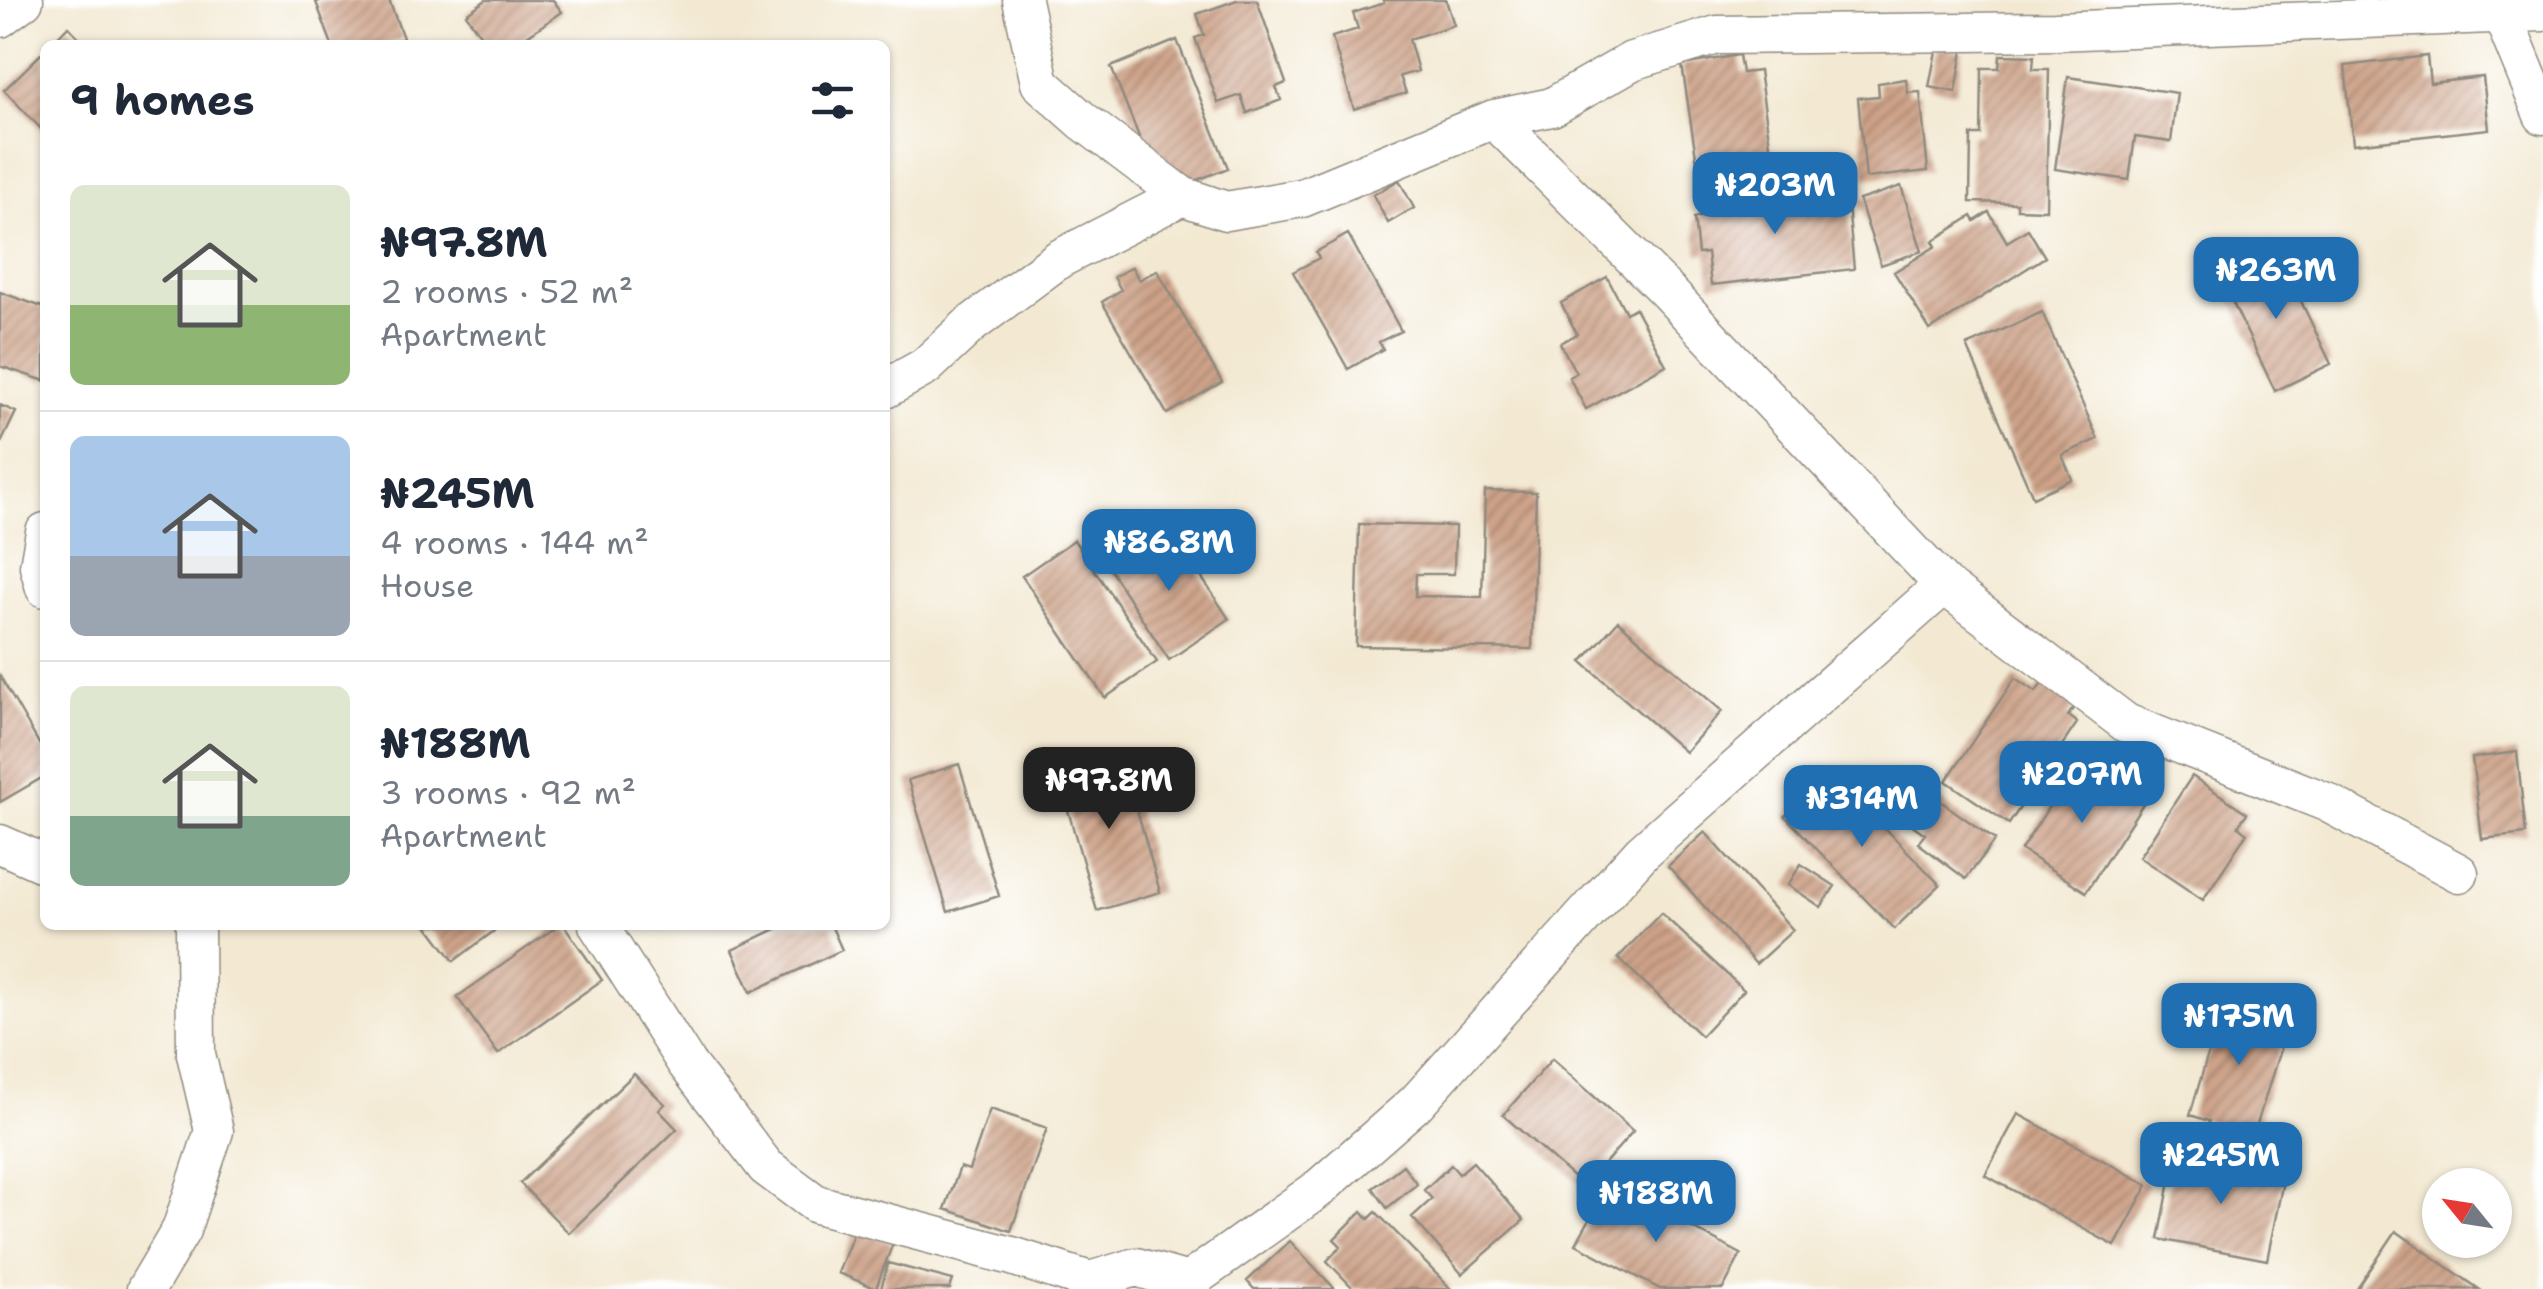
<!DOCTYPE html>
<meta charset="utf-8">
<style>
body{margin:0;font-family:"Shantell Sans",sans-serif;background:#f2f2f3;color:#1f2937;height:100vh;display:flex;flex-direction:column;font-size:38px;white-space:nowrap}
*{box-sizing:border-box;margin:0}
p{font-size:32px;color:#747a83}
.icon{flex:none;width:55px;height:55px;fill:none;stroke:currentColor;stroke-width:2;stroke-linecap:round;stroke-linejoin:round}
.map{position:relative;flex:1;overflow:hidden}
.sheet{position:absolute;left:40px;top:40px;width:850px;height:890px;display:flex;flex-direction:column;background:#fff;border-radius:15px;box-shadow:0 2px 8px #0004}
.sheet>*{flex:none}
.needle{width:65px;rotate:300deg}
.tools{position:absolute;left:2422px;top:1168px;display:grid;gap:20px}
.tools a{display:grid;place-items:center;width:90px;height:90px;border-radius:50%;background:#fff;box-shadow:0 2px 8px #0004;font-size:50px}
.price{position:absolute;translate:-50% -85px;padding:0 22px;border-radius:20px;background:#1f6fb2;color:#fff;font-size:32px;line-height:65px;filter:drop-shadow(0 2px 5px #0008)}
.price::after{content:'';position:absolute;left:50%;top:60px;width:30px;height:22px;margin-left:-15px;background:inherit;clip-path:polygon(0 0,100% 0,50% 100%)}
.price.selected{background:#222;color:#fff}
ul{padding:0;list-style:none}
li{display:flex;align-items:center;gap:30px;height:250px;padding:0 30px}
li+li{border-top:2px solid #e0e1e3}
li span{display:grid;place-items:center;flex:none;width:280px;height:200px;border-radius:15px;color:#555}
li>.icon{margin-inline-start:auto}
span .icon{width:120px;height:120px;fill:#fffc;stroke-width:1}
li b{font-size:42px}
h2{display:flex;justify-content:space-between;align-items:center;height:120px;padding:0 30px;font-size:42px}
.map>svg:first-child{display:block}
.building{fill:url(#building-hatch)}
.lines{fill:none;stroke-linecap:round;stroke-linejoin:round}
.street-casing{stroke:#8f8a7f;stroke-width:41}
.street{stroke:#fff;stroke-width:38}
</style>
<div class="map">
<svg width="2543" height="1289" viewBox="0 0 2543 1289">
<defs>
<pattern id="building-hatch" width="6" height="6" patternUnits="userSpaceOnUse" patternTransform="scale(2.5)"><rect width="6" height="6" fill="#cea389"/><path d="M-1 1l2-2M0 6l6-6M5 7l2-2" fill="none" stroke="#a78570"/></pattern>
</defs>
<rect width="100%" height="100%" fill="#fff"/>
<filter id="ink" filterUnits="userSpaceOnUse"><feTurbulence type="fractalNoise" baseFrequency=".01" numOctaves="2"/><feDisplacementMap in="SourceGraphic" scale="20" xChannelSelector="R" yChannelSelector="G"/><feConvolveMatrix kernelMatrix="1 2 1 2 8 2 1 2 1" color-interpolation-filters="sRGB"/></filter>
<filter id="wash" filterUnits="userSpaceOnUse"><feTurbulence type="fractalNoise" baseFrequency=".0048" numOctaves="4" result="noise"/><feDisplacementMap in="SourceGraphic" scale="40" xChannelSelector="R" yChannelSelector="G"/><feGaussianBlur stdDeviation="2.25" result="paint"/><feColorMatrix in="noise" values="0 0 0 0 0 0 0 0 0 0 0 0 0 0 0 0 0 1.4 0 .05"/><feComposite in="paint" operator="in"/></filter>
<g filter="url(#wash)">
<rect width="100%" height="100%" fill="#f3e9d3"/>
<g id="blocks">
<path class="building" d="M323,0H389L403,38L386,45H332L316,2Z
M486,0H553L562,12L514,45H487L466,14Z
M1237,0H1257L1286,83L1276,87L1281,100L1247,113L1241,95L1218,103L1195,38L1204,35L1197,14Z
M1383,0H1446L1454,25L1409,39L1418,71L1400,76L1406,93L1354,109L1332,37L1358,29L1353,13L1384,3Z
M68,26L86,45H50Z
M1177,40L1228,168L1162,194L1111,67Z
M1937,46L1963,51L1956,92L1929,87Z
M45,50V133L4,90Z
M1739,55L1742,73L1759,71L1771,152L1697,163L1682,65Z
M2000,55L2034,56L2033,69H2049L2046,210L2017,209V203L1970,202L1971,135H1981L1982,68H1999Z
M2427,56L2430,83L2483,77L2489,129L2353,144L2345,66Z
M2068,77L2177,93L2171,142L2135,137L2129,180L2055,169Z
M1906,79L1908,93L1920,92L1928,171L1866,178L1858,98L1879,96L1878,83Z
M1399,180L1414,208L1388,223L1373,195Z
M1901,186L1922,251L1881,265L1859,200Z
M1817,191L1818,197L1847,194L1854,269L1711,285L1707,253L1698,254L1694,218L1703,216L1702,203Z
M1989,212L2007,242L2028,229L2045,257L1930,330L1894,272L1936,246L1933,241L1972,216L1975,221Z
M1348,234L1401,331L1379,342L1383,349L1348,369L1293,272L1319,258L1316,252Z
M2278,253L2331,364L2275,391L2222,280Z
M1132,267L1139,280L1157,270L1222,382L1167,414L1102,302L1121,290L1114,277Z
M1607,277L1626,313L1635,308L1666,365L1586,409L1569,377L1576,373L1560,343L1577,334L1561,303Z
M0,292L45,308V381L0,366Z
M2042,312L2098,439L2062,455L2072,479L2033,497L1967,346Z
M0,405L16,412L0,445Z
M1485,491L1536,492L1532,649L1356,646L1359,524L1455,526L1454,574H1416L1415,596L1482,597Z
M1169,528L1229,619L1169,660L1109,568Z
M1074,540L1157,662L1105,698L1022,576Z
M1618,621L1722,711L1685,752L1582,662Z
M0,676L45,754V776L0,802Z
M2015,678L2036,692L2042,683L2076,704L2068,716L2077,723L2009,824L1946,781Z
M2517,752L2526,834L2482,839L2472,758Z
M1121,753L1160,892L1097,911L1057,772Z
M2079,760L2144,802L2086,892L2021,850Z
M959,764L999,896L948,912L908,780Z
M1830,771L1940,885L1894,929L1785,816Z
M2192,776L2247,813L2238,826L2247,833L2203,900L2139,857Z
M1918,785L1995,840L1966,879L1918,843L1925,834L1897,814Z
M1705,832L1793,930L1756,964L1668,866Z
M1801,864L1835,886L1821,907L1788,885Z
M1661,913L1744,990L1701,1036L1618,958Z
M427,925H502L454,961Z
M559,925H564L602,980L498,1054L457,997Z
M784,925H831L842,950L751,992L732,950Z
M2225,997L2290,1017L2254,1134L2230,1127L2227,1138L2205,1132L2209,1121L2190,1115Z
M1552,1059L1633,1131L1584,1187L1503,1115Z
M634,1074L665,1104L659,1110L677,1129L569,1233L520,1183Z
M990,1109L1047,1128L1011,1231L945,1209L960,1167L969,1170Z
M2018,1114L2148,1185L2115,1246L1985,1175Z
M2175,1155L2284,1176L2267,1260L2159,1239Z
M1473,1162L1524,1220L1462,1274L1412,1217L1432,1199L1424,1190L1451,1165L1459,1174Z
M1403,1165L1417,1184L1387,1208L1373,1188Z
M1609,1184L1741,1254L1723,1289H1660L1576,1244Z
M1362,1211L1369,1219L1376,1212L1451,1289H1354L1327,1261L1341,1246L1334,1239Z
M855,1229L893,1243L876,1288L838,1273Z
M2396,1231L2479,1289H2357Z
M1290,1241L1335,1289H1254L1247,1281Z
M888,1263L953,1280L950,1289H881Z"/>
</g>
</g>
<g filter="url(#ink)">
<use href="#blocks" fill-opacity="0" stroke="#8f8a7f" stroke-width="2.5"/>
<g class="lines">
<g class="street-casing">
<path id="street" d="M1022,0L1040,83L1083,121L1182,196L1226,211L1302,198L1494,119L1667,291L1944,585L2126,723L2326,802L2459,873
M2502,15L2543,115
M0,18L24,0
M1494,119L1552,107L1632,61L1717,35L2055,31L2543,12
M885,389L925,367L970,325L1059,259L1182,196
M45,532L39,566L45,588
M0,844L45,864
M598,925L686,1063L766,1167L816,1204L1012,1256L1090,1281L1136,1267L1188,1282L1317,1190L1416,1103L1642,852L1944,585
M146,1289L181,1230L214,1131L196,1054L195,925"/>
</g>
<use href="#street" class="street"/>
</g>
</g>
</svg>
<div class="tools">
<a><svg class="needle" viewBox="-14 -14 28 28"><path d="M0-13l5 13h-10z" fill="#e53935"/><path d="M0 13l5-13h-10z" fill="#747a83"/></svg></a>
</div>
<b class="price" style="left:1775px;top:237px">₦203M</b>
<b class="price" style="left:2276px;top:322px">₦263M</b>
<b class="price" style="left:1169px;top:594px">₦86.8M</b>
<b class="price" style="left:2082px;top:826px">₦207M</b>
<b class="price selected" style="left:1109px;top:832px">₦97.8M</b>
<b class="price" style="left:1862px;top:850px">₦314M</b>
<b class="price" style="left:2239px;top:1068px">₦175M</b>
<b class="price" style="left:2221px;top:1207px">₦245M</b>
<b class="price" style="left:1656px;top:1245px">₦188M</b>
<section class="sheet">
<h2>9 homes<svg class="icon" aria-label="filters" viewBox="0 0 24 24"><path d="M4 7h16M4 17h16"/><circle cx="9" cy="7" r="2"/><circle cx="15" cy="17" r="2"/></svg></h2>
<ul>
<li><span style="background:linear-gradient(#dfe7d0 60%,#8fb573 0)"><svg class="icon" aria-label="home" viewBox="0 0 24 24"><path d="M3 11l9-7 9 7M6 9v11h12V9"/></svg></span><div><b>₦97.8M</b><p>2 rooms · 52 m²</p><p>Apartment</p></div></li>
<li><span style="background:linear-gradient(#a9c7e8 60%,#9aa5b1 0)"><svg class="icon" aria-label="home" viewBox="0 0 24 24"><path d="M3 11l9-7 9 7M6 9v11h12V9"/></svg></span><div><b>₦245M</b><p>4 rooms · 144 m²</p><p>House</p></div></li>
<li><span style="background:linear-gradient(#dfe7d0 65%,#7fa58c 0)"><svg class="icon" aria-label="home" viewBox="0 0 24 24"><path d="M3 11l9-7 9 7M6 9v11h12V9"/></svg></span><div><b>₦188M</b><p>3 rooms · 92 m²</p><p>Apartment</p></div></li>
</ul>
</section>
</div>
